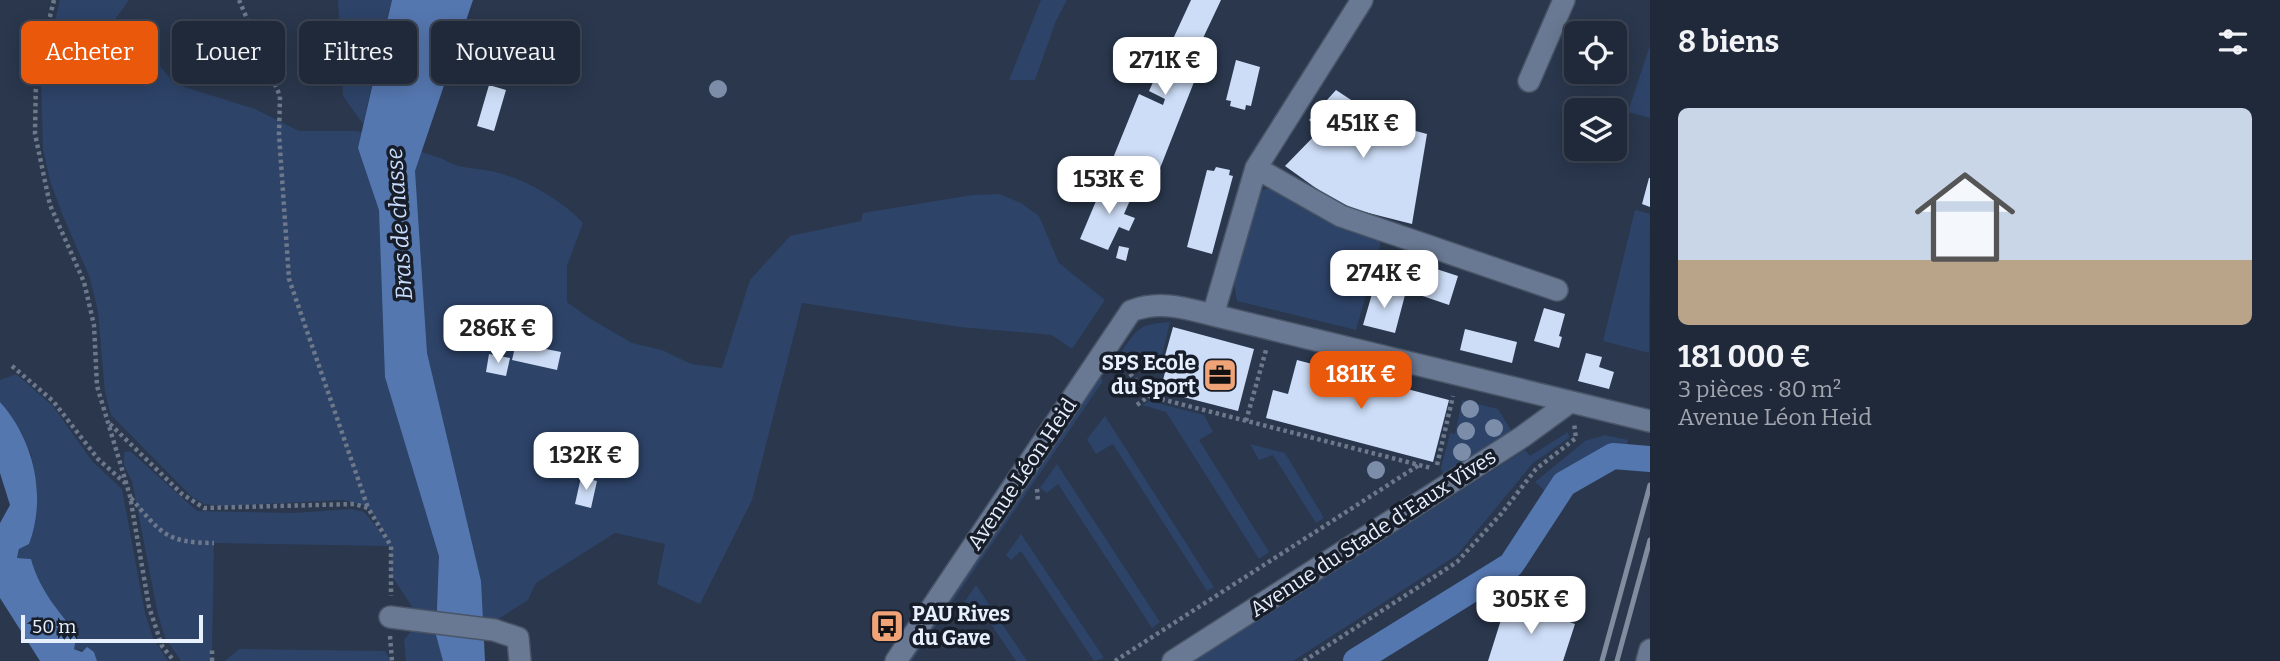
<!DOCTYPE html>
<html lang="fr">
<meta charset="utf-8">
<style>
body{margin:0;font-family:Bitter,serif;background:#2d3545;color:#f1f3f6;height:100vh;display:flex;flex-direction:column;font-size:26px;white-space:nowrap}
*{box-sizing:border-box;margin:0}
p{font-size:23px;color:#a2a6af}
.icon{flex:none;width:38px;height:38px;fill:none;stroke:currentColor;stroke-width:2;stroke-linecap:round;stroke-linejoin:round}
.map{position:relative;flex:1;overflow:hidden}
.sheet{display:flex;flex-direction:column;background:#20293a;width:630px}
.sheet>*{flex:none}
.banner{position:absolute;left:21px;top:21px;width:665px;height:63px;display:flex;gap:14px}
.tools{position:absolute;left:1564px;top:21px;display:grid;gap:14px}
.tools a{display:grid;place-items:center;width:63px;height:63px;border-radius:10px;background:#20293a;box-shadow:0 4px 18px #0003,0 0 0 2px #3d4554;font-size:35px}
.scale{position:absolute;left:21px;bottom:18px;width:182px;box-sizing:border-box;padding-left:7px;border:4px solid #e7f0fe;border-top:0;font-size:19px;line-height:24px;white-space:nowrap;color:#e7f0fe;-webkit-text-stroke:5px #181e29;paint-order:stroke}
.price{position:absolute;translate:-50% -60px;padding:0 16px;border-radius:14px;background:#fff;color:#222;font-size:23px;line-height:46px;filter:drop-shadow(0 2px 4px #0008)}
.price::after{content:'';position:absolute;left:50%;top:42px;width:21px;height:16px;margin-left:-10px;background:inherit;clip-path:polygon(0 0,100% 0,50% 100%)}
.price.active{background:#ea580c;color:#fff}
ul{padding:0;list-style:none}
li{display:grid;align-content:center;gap:14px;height:371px;padding:0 28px}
li span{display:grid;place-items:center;height:217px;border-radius:10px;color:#555}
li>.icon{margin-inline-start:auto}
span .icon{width:126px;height:126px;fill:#fffc;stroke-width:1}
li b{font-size:30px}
h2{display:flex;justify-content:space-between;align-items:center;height:84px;padding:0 28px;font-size:30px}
.chip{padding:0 24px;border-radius:10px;background:#20293a;box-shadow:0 4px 18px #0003,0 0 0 2px #3d4554;font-size:24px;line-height:63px}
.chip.active{background:#ea580c;color:#fff}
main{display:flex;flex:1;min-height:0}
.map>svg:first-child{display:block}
.green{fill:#2d4368}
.water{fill:#5577b0}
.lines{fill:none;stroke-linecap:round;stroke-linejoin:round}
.canal{stroke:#5577b0;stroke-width:26}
.building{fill:#cdddf7}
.minor-casing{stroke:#495567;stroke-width:24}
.path{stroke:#6d788b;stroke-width:4.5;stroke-dasharray:3.5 3.5;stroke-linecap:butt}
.minor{stroke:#6a7993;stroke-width:21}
.rail{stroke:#818c9e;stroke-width:5}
.tree{fill:#7c8da9}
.labels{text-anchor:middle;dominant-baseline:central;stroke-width:7;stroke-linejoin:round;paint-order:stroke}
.poi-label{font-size:21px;font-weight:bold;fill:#e7f0fe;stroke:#181e29;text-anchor:end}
.street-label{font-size:21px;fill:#e7f0fe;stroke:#181e29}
.water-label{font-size:23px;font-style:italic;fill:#c7dbfc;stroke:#181e29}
</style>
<main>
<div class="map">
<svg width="1650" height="661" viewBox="0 0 1650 661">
<rect width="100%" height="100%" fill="#2a374d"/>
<path class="green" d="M60,0H129L101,39L113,51L148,52L175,84L255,109L299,131H357L443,159C460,170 476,167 495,172C525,179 562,200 583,223L567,266V302L589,318L632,343L662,350L691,364L722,368L750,280L790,236L861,221L863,213L972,195L999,194L1021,203L1039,216L1059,263L1105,300L1072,349L1052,335L960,327L802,303L752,500L700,604L657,584L665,544L615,533L536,583L528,600L495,621L417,614L391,575V546L214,543L212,649L209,661H181L165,637L158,615L132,481L124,465V452L130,451L197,511L294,513L352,509L364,512L389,541L367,506L343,500L224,506L204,504L191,496L111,415L105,393L98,312L90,278L63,216L50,181L43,149L41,76Z
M338,0H392L363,124L343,96Z
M1041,0H1067L1056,21L1035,80H1009Z
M1650,45V118L1628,112Z
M1265,189H1274L1381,242L1356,330L1237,301L1233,276L1257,193Z
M1635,210L1650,214L1649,353L1603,341Z
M1170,322L1161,360L1121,352C1138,328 1139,324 1170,322Z
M1098,372L1103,381L912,661H902Z
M16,374L53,406L92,461L122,489L145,613L153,638L168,661H97L94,652L74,649L53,605L36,577L31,559L17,558L37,488L31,454L21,432L0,402V380Z
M1462,400L1498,409L1511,430L1443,474L1441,468L1450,433L1455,434Z
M1149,401L1204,415L1213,432L1199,440L1269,552L1259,559L1166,412L1142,405Z
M1105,416L1214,587L1207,591L1113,444L1096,454L1087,439Z
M1568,432L1569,438L1533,463L1457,555L1293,661H1193L1525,450L1530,456Z
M1605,435L1628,440L1625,454L1613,452L1562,482L1552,497L1535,482L1585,441Z
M1250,444L1285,453L1324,518L1316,523L1273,455L1259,460Z
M1057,464L1160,622L1152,628L1058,484L1047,493L1040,488Z
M1021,534L1104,658L1094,661L1021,551L1011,560L1006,555Z
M976,585L1027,661H1016L978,605L969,611L963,604Z
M413,629H436L443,661H406L404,640Z
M239,649L385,651L391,661H225Z"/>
<path class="water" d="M392,0H473L415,171L427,353L481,581L485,661H443L436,635L439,556L385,377L379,210L358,148Z
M0,402C34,440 47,496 29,544L19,549L17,558L31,559C39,589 58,611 77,634L74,649L82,652L87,647L94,652L97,661H40L0,598V523L10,505L0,473Z"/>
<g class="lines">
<path class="canal" d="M1356,661L1511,565L1564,484L1613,456L1650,459"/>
</g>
<path class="building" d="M1191,0H1221L1187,72L1196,77L1155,181L1111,163L1139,94L1163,105L1165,99L1149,91Z
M1236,60L1260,67L1251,106L1246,105L1245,110L1230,106L1231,101L1226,100Z
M489,85L506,90L494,131L477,126Z
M1336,90L1386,123L1427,134L1412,224L1353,209L1320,191L1285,166L1320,130L1309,120Z
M1216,167L1230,170L1229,175L1233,176L1212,254L1187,247L1207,170L1214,171Z
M1649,178H1650V207L1642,204Z
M1104,182L1140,196L1138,201L1131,198L1124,214L1135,218L1129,231L1119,227L1108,250L1080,239Z
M1119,246L1129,248L1126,261L1116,258Z
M1382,256L1391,259L1384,281L1375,278Z
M1418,263L1458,276L1449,305L1408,291Z
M1374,287L1405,295L1395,333L1363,325Z
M1544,308L1565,314L1559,336L1562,337L1559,348L1534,341Z
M1173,327L1254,349L1238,411L1160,391L1167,365L1163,363Z
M1465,329L1517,342L1512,363L1460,350Z
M516,343L561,352L557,370L512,360Z
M1586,353L1602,357L1599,367L1614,372L1609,389L1578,381Z
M489,354L510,358L506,376L486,372Z
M1297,360L1449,400L1433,462L1266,418L1273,390L1288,394Z
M581,477L597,481L591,508L575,504Z
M1506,604L1517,605L1555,618L1557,610L1566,612L1564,620L1575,624L1563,661H1488Z"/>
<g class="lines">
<g class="minor-casing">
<path id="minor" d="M1529,81L1564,0
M1256,168L1341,216L1557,290
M1213,315L1256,168L1362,0
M390,617L494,630L518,638L520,661
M896,661L1131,311C1160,300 1184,308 1213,315L1650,421
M1173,661L1522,437L1570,402
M1647,661L1650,650"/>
</g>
<path class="path" d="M54,0L36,74L35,134L50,205L84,282L94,325L97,386L130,496L149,607L162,646L174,661
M239,0L280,96L279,134L289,279L368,508
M1121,363L1149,396L1431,468
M12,366L53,401L98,459L125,483
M1137,405L1149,396
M1246,421L1266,350
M110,424L182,494L204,508L354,504L368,508L391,546V596
M1437,465L1453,396
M1037,489L1038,502
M131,498C161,533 166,543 214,543
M390,636L392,661
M212,661V649
M1115,661L1419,465
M1304,661L1457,562L1501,514L1536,469L1576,438L1574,423"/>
<use href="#minor" class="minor"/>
<path class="rail" d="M1602,661L1650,485
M1617,661L1650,540"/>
</g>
<g class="tree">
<circle cx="718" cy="89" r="9"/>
<circle cx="1470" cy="409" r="9"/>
<circle cx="1494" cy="428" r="9"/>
<circle cx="1466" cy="431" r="9"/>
<circle cx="1462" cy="452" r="9"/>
<circle cx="1376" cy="470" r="9"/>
</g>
<defs>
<g id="office-square" transform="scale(1.75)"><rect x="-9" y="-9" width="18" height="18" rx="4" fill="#efa377" stroke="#181e29"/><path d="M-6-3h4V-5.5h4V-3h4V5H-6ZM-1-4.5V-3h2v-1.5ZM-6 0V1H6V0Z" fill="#111"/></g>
<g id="bus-square" transform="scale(1.75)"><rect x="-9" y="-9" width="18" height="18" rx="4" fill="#efa377" stroke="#181e29"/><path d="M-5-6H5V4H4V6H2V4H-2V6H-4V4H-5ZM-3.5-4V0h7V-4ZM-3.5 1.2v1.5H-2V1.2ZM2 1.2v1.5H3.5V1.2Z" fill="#111"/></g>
</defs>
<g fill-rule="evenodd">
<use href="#office-square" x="1220" y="375"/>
<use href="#bus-square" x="887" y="626"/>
</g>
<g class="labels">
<g class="poi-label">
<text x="1196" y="363">SPS Ecole<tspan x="1196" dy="24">du Sport</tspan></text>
<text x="912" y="614" text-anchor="start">PAU Rives<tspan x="912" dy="24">du Gave</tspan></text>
</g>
<g class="street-label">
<text transform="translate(1022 474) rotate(-56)">Avenue Léon Heid</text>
<text transform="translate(1373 533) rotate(-33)">Avenue du Stade d'Eaux Vives</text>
</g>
<g class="water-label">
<text transform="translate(399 224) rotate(-94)">Bras de chasse</text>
</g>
</g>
</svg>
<div class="tools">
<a><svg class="icon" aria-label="locate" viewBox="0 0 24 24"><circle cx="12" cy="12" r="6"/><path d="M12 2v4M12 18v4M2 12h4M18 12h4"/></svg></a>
<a><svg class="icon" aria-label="layers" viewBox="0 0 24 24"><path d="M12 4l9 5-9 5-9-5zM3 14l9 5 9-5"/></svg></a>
</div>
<div class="scale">50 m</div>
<b class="price" style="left:1165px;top:97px">271K €</b>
<b class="price" style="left:1363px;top:160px">451K €</b>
<b class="price" style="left:1109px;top:216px">153K €</b>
<b class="price" style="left:1384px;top:310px">274K €</b>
<b class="price" style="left:498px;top:365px">286K €</b>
<b class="price active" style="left:1361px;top:411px">181K €</b>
<b class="price" style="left:586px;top:492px">132K €</b>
<b class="price" style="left:1531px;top:636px">305K €</b>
<div class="banner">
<a class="chip active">Acheter</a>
<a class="chip">Louer</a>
<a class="chip">Filtres</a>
<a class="chip">Nouveau</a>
</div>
</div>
<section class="sheet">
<h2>8 biens<svg class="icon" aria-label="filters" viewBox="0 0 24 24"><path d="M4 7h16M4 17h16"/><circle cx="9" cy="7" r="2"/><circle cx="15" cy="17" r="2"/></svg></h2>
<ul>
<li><span style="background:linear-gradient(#c9d6e8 70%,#b9a48a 0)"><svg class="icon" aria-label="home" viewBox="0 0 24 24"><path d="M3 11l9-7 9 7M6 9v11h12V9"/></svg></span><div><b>181 000 €</b><p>3 pièces · 80 m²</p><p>Avenue Léon Heid</p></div></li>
</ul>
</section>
</main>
